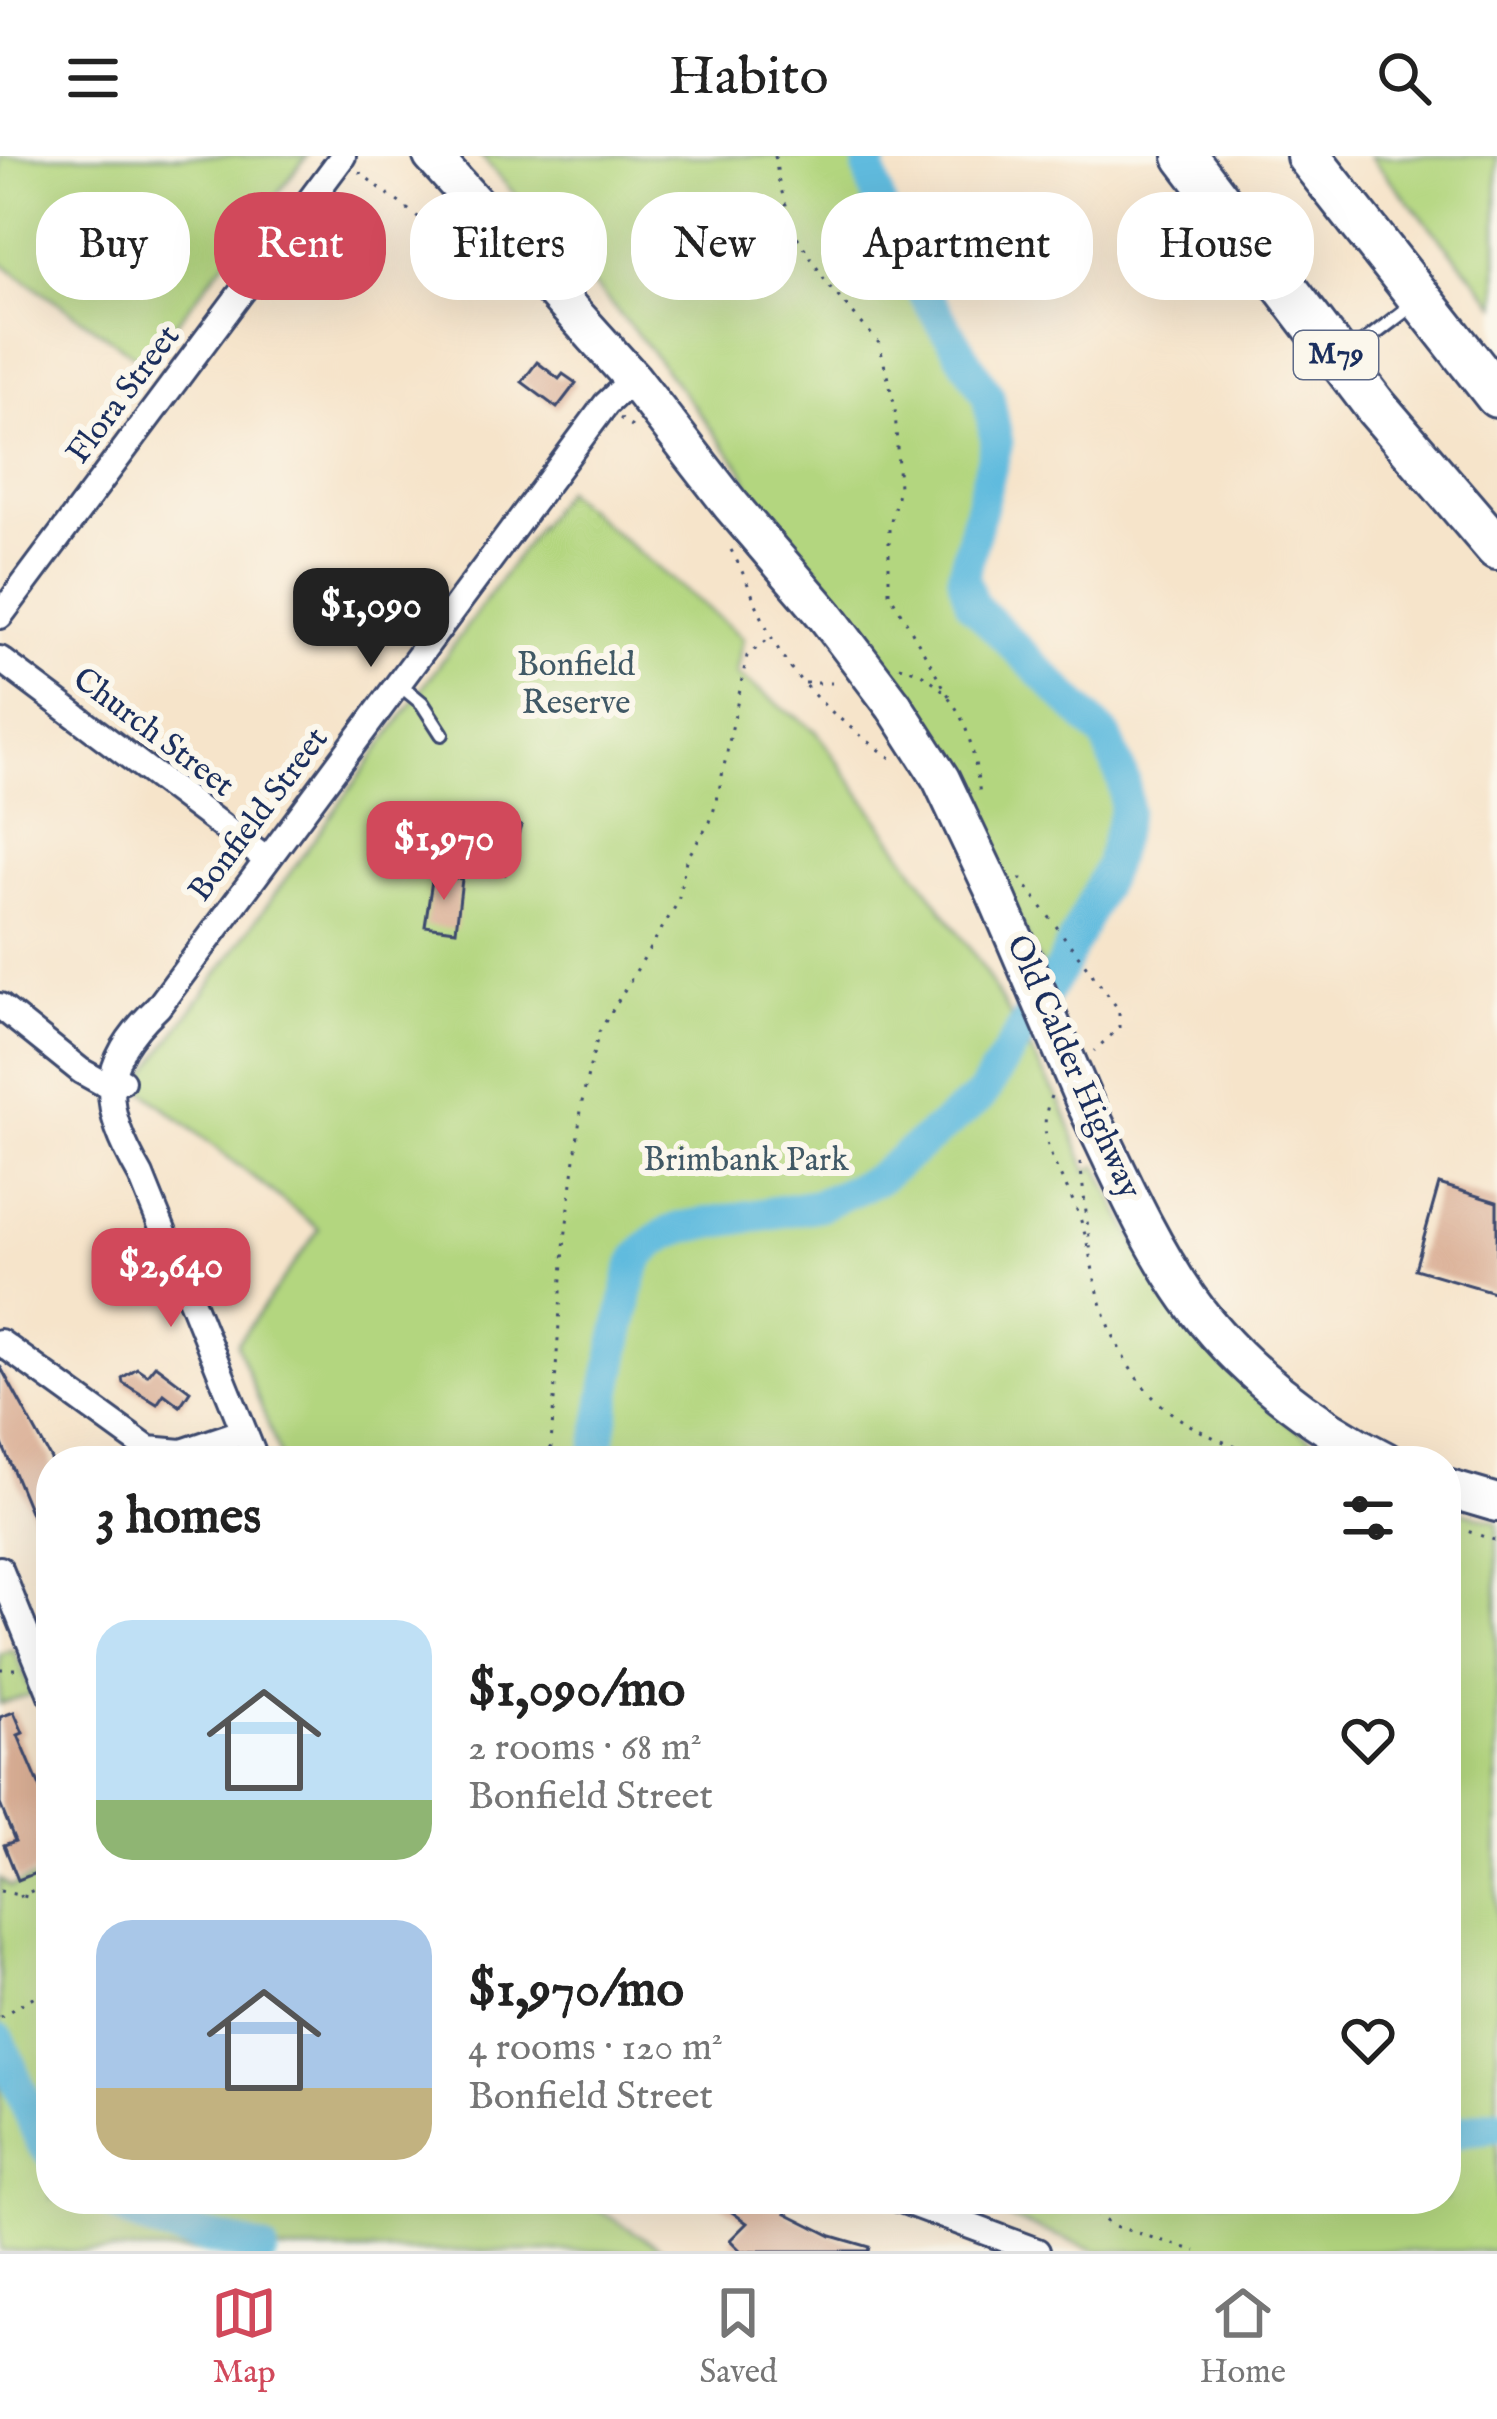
<!DOCTYPE html>
<meta charset="utf-8">
<style>
body{margin:0;font-family:"IM FELL English",serif;background:#f6f6f6;color:#222;height:100vh;display:flex;flex-direction:column;font-size:45px;white-space:nowrap}
*{box-sizing:border-box;margin:0}
p{font-size:39px;color:#767676}
.icon{flex:none;width:66px;height:66px;fill:none;stroke:currentColor;stroke-width:2;stroke-linecap:round;stroke-linejoin:round}
.map{position:relative;flex:1;overflow:hidden}
.panel{position:absolute;left:36px;top:1290px;width:1425px;height:768px;display:flex;flex-direction:column;background:#fff;border-radius:48px;box-shadow:0 12px 48px #0002}
.panel>*{flex:none}
.guide{position:absolute;left:36px;top:36px;width:1425px;height:108px;display:flex;gap:24px}
.price{position:absolute;translate:-50% -102px;padding:0 27px;border-radius:24px;background:#d1495b;color:#fff;font-size:39px;line-height:78px;filter:drop-shadow(0 3px 6px #0008)}
.price::after{content:'';position:absolute;left:50%;top:72px;width:36px;height:27px;margin-left:-18px;background:inherit;clip-path:polygon(0 0,100% 0,50% 100%)}
.price.selected{background:#222;color:#fff}
ul{padding:0;list-style:none}
li{display:flex;align-items:center;gap:36px;height:300px;padding:0 60px}
li span{display:grid;place-items:center;flex:none;width:336px;height:240px;border-radius:36px;color:#555}
li>.icon{margin-inline-start:auto}
span .icon{width:144px;height:144px;fill:#fffc;stroke-width:1}
li b{font-size:51px}
h2{display:flex;justify-content:space-between;align-items:center;height:144px;padding:0 60px;font-size:51px}
.chip{padding:0 42px;border-radius:48px;background:#fff;box-shadow:0 12px 48px #0002;font-size:42px;line-height:108px}
.chip.selected{background:#d1495b;color:#fff}
header{display:flex;justify-content:space-between;align-items:center;height:156px;padding:0 60px;background:#fff;font-size:54px;font-weight:600}
.menu{display:flex;justify-content:space-around;align-items:center;height:168px;border-top:3px solid #e0e0e0;background:#fff;font-size:33px;color:#767676}
.menu a{display:grid;justify-items:center;gap:6px}
.menu .selected{color:#d1495b}
.map>svg:first-child{display:block}
.green{fill:#b3d67f;stroke:#67826e;stroke-width:3}
.lines{fill:none;stroke-linecap:round;stroke-linejoin:round}
.river{stroke:#61bbde;stroke-width:33}
.building{fill:#daaf95}
.lane-casing{stroke:#3c4a6e;stroke-width:18}
.street-casing{stroke:#3c4a6e;stroke-width:30}
.primary-casing{stroke:#3c4a6e;stroke-width:42}
.highway-casing{stroke:#3c4a6e;stroke-width:48}
.path{stroke:#3c4a6e;stroke-width:3;stroke-dasharray:3 9;stroke-linecap:butt}
.lane{stroke:#fff;stroke-width:12}
.street{stroke:#fff;stroke-width:24}
.primary{stroke:#fff;stroke-width:36}
.highway{stroke:#fff;stroke-width:42}
.primary-bridge-casing{stroke:#3c4a6e;stroke-width:42;stroke-linecap:butt}
.primary-bridge{stroke:#fff;stroke-width:36}
.labels{text-anchor:middle;dominant-baseline:central;stroke-width:12;stroke-linejoin:round;paint-order:stroke}
.shield{fill:#fbf7ec;stroke:#5e6b89;stroke-width:3}
.shield-label{font-size:30px;font-weight:bold;fill:#1b2f5e}
.street-label{font-size:33px;fill:#1b2f5e;stroke:#fbf7ec}
.park-label{font-size:33px;fill:#415966;stroke:#fbf7ec}
</style>
<header><svg class="icon" aria-label="menu" viewBox="0 0 24 24"><path d="M4 6h16M4 12h16M4 18h16"/></svg>Habito<svg class="icon" aria-label="search" viewBox="0 0 24 24"><circle cx="10" cy="10" r="6"/><path d="M15 15l6 6"/></svg></header>
<div class="map">
<svg width="1497" height="2095" viewBox="0 0 1497 2095">
<rect width="100%" height="100%" fill="#fbf7ec"/>
<filter id="ink" filterUnits="userSpaceOnUse"><feTurbulence type="fractalNoise" baseFrequency=".00833" numOctaves="2"/><feDisplacementMap in="SourceGraphic" scale="24" xChannelSelector="R" yChannelSelector="G"/><feConvolveMatrix kernelMatrix="1 2 1 2 8 2 1 2 1" color-interpolation-filters="sRGB"/></filter>
<filter id="wash" filterUnits="userSpaceOnUse"><feTurbulence type="fractalNoise" baseFrequency=".004" numOctaves="4" result="noise"/><feDisplacementMap in="SourceGraphic" scale="48" xChannelSelector="R" yChannelSelector="G"/><feGaussianBlur stdDeviation="2.7" result="paint"/><feColorMatrix in="noise" values="0 0 0 0 0 0 0 0 0 0 0 0 0 0 0 0 0 1.4 0 .05"/><feComposite in="paint" operator="in"/></filter>
<g filter="url(#wash)">
<rect width="100%" height="100%" fill="#f6e4ca"/>
<path class="green" d="M0,0H307L145,207L0,106Z
M481,0H872L869,15L886,68L907,110L988,240L997,286L963,420L972,448L1106,581L1124,626L1126,653L1110,710L1051,829L914,552L752,340L743,314L644,186Z
M1370,0H1497V149Z
M564,335L743,482L736,518L816,575L978,804L1062,949L1087,1015L1098,1010C1153,1136 1226,1236 1346,1305H282L237,1188L319,1073L137,930Z
M1446,1350L1497,1366V2095H1098L959,2043H1446Z
M13,1493L33,1539L0,1548V1498Z
M51,1715V2043H580L666,2095H0V1723L11,1731Z"/>
<g class="lines">
<path class="river" d="M596,1305C603,1255 612,1206 624,1156C628,1139 629,1117 639,1102C650,1086 666,1076 685,1071L819,1049L876,1024L981,940L1061,812L1110,710L1126,653L1124,626L1106,581L972,448L963,420L997,286L988,240L907,110L886,68L869,14L872,0
M0,1885L42,1987L51,1996
M1446,1978L1497,1969
M106,2043C164,2081 201,2075 262,2095"/>
</g>
<g id="blocks">
<path class="building" d="M537,206L559,223L563,218L576,227L557,252L522,226Z
M482,656L521,670L505,718L465,704Z
M433,718L462,723L456,774L425,770Z
M1439,1028L1497,1046V1137L1415,1113Z
M155,1209L190,1235L180,1250L164,1238L157,1248L123,1227L122,1222L137,1212L147,1219Z
M0,1210L51,1303V1406L0,1283Z
M14,1556L23,1577L18,1579L51,1657V1711L18,1724L4,1689L15,1685L0,1648V1561Z
M714,2043H773L789,2052L786,2057L832,2080L870,2091L869,2095H741L730,2084L747,2067Z"/>
</g>
</g>
<g filter="url(#ink)">
<use href="#blocks" fill-opacity="0" stroke="#3c4a6e" stroke-width="3"/>
<g class="lines">
<g class="lane-casing">
<path id="lane" d="M1346,200L1415,147
M399,528L422,547L442,578"/>
</g>
<g class="street-casing">
<path id="street" d="M0,460L343,0
M0,503L267,704
M0,850L81,915L101,926L122,925
M0,1186L148,1293L182,1296L244,1275
M256,1305L141,1020C101,950 96,909 158,851L606,248L633,223
M0,1413L51,1539
M898,2043L1037,2095"/>
</g>
<g class="primary-casing">
<path id="primary" d="M432,0L633,223L730,348L825,459
M894,550L941,623L994,735
M1085,947C1117,1013 1146,1082 1188,1142C1237,1211 1311,1268 1386,1305
M1446,1332L1497,1347"/>
</g>
<g class="highway-casing">
<path id="highway" d="M1185,0L1376,251L1497,392
M1308,0L1497,240"/>
</g>
<path class="path" d="M775,0L779,27L795,77L828,129L879,187L895,251L899,332L889,373V436L949,540
M359,16L514,134
M620,262L636,274
M731,394C750,427 760,464 780,496C806,540 855,576 895,605
M899,510C961,525 973,584 980,639
M805,527H838
M1020,722L1119,854V872L1094,895
M1051,940C1032,989 1064,1017 1080,1062C1089,1088 1092,1116 1100,1143C1132,1246 1177,1271 1274,1305
M1080,1006L1091,1098
M550,1305L564,1091L582,946L589,914L599,876L678,746L686,704L710,666L717,644L747,500L772,480
M1446,1368L1497,1385
M0,1513H16
M0,1735L51,1746
M19,1741L51,1726
M0,1861L38,1838L51,1835
M1076,2043L1111,2069L1196,2095"/>
<use href="#lane" class="lane"/>
<use href="#street" class="street"/>
<use href="#primary" class="primary"/>
<use href="#highway" class="highway"/>
<g class="primary-bridge-casing">
<path id="primary-bridge" d="M825,459L894,550
M994,735L1085,947"/>
</g>
<use href="#primary-bridge" class="primary-bridge"/>
</g>
</g>
<g class="labels">
<rect class="shield" x="1294" y="175" width="84" height="48" rx="9"/>
<g class="shield-label">
<text x="1336" y="199">M79</text>
</g>
<g class="street-label">
<text transform="translate(124 239) rotate(-53)">Flora Street</text>
<text transform="translate(153 577) rotate(37)">Church Street</text>
<text transform="translate(259 659) rotate(-53)">Bonfield Street</text>
<text transform="translate(1073 911) rotate(66)">Old Calder Highway</text>
</g>
<g class="park-label">
<text x="576" y="510">Bonfield<tspan x="576" dy="38">Reserve</tspan></text>
<text x="746" y="1005">Brimbank Park</text>
</g>
</g>
</svg>
<b class="price selected" style="left:371px;top:514px">$1,090</b>
<b class="price" style="left:444px;top:747px">$1,970</b>
<b class="price" style="left:171px;top:1174px">$2,640</b>
<div class="guide">
<a class="chip">Buy</a>
<a class="chip selected">Rent</a>
<a class="chip">Filters</a>
<a class="chip">New</a>
<a class="chip">Apartment</a>
<a class="chip">House</a>
</div>
<section class="panel">
<h2>3 homes<svg class="icon" aria-label="filters" viewBox="0 0 24 24"><path d="M4 7h16M4 17h16"/><circle cx="9" cy="7" r="2"/><circle cx="15" cy="17" r="2"/></svg></h2>
<ul>
<li><span style="background:linear-gradient(#bfe0f5 75%,#8fb573 0)"><svg class="icon" aria-label="home" viewBox="0 0 24 24"><path d="M3 11l9-7 9 7M6 9v11h12V9"/></svg></span><div><b>$1,090/mo</b><p>2 rooms · 68 m²</p><p>Bonfield Street</p></div><svg class="icon" aria-label="heart" viewBox="0 0 24 24"><path d="M12 20l-8-8c-3-5 5-10 8-4 3-6 11-1 8 4z"/></svg></li>
<li><span style="background:linear-gradient(#a9c7e8 70%,#c2b280 0)"><svg class="icon" aria-label="home" viewBox="0 0 24 24"><path d="M3 11l9-7 9 7M6 9v11h12V9"/></svg></span><div><b>$1,970/mo</b><p>4 rooms · 120 m²</p><p>Bonfield Street</p></div><svg class="icon" aria-label="heart" viewBox="0 0 24 24"><path d="M12 20l-8-8c-3-5 5-10 8-4 3-6 11-1 8 4z"/></svg></li>
</ul>
</section>
</div>
<nav class="menu">
<a class="selected"><svg class="icon" aria-label="map" viewBox="0 0 24 24"><path d="M3 6l6-2 6 2 6-2v14l-6 2-6-2-6 2zM9 4v14M15 6v14"/></svg>Map</a>
<a><svg class="icon" aria-label="saved" viewBox="0 0 24 24"><path d="M7 4h10v16l-5-4-5 4z"/></svg>Saved</a>
<a><svg class="icon" aria-label="home" viewBox="0 0 24 24"><path d="M3 11l9-7 9 7M6 9v11h12V9"/></svg>Home</a>
</nav>
